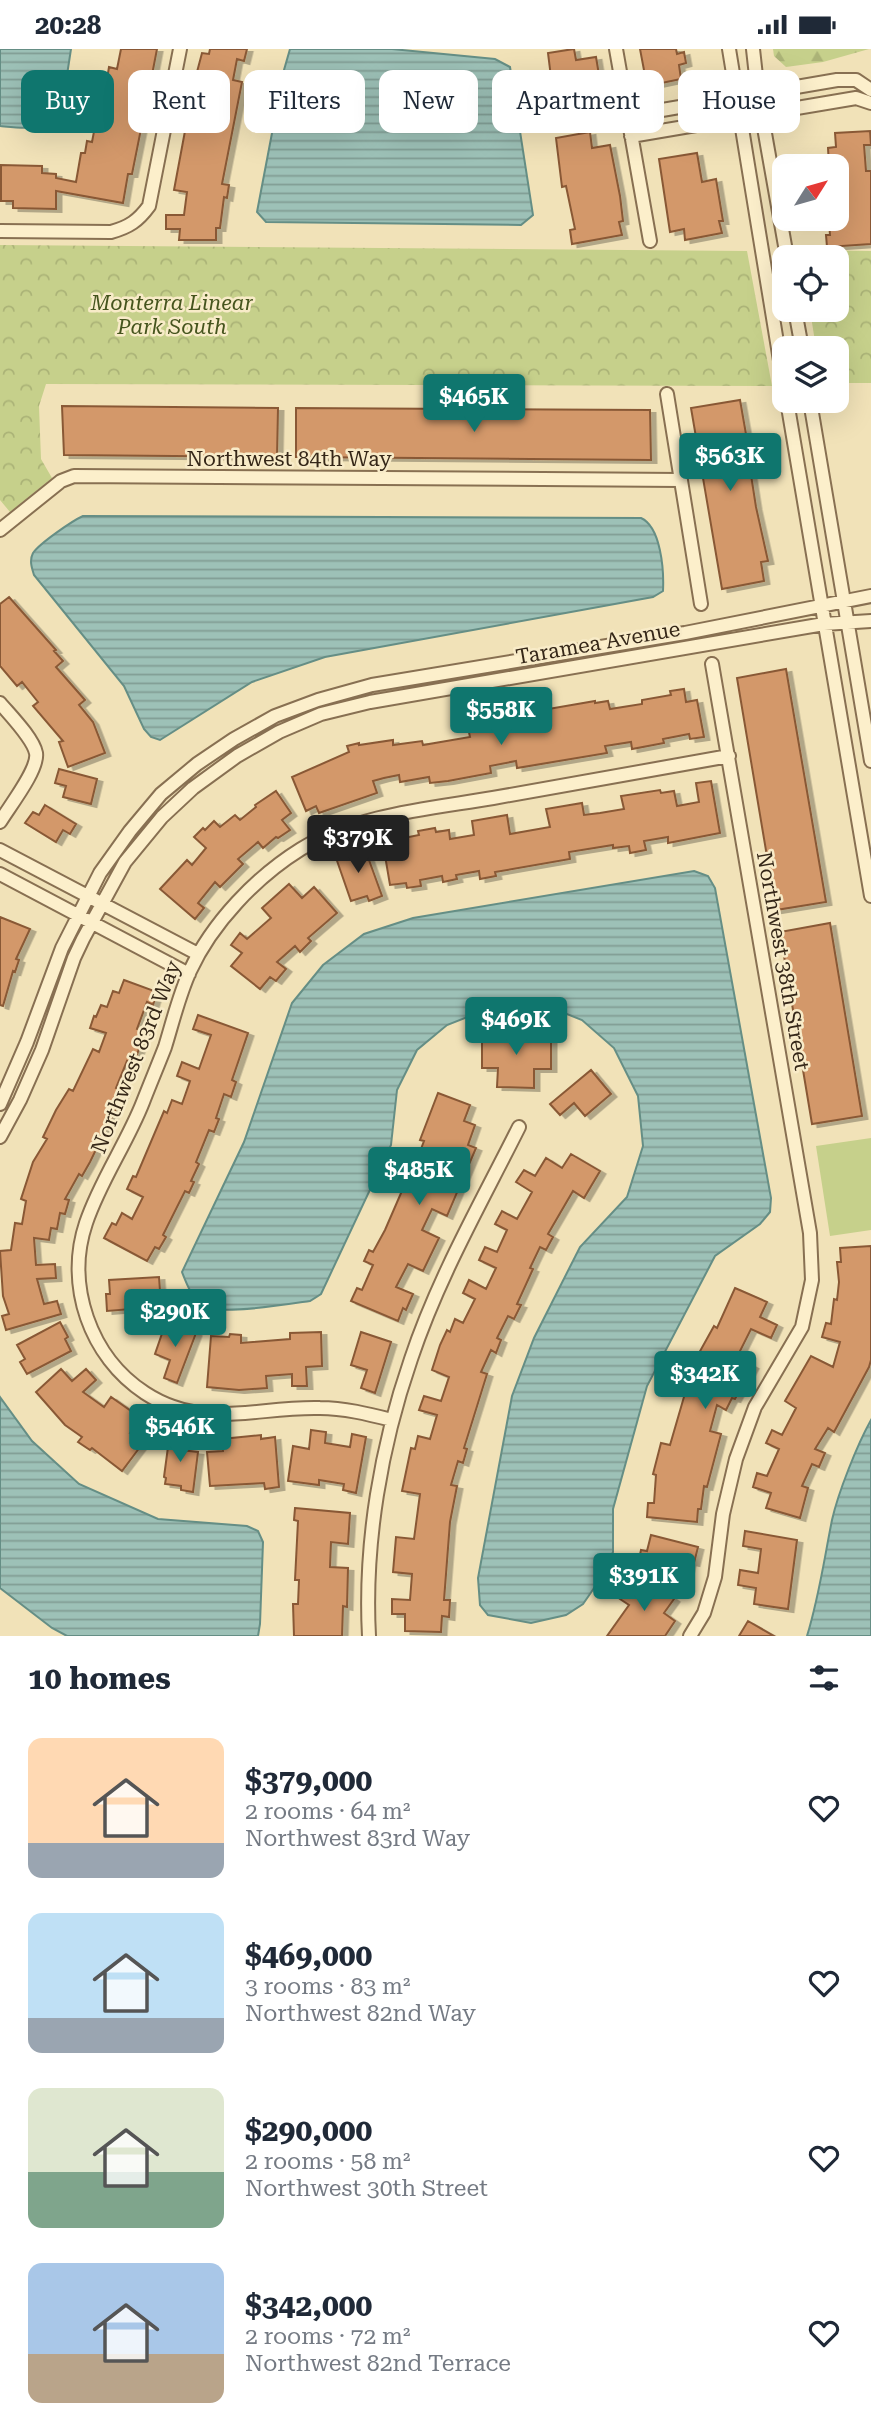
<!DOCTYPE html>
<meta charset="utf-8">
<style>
body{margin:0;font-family:"Roboto Serif",serif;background:#f6f6f7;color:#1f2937;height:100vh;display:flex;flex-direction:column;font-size:26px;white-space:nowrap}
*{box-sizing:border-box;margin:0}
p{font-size:23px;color:#747a83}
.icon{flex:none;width:38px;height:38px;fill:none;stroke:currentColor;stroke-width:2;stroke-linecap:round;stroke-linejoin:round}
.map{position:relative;height:1587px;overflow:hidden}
.side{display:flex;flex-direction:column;background:#fff;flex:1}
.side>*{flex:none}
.hud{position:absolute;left:21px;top:21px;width:830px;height:63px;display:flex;gap:14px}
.needle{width:46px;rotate:53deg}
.tools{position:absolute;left:772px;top:105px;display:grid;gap:14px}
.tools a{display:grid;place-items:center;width:77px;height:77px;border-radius:14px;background:#fff;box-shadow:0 7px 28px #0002;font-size:35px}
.price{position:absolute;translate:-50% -60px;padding:0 16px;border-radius:7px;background:#0f766e;color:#fff;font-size:23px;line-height:46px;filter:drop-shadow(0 2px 4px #0008)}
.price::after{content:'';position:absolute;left:50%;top:42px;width:21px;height:16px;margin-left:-10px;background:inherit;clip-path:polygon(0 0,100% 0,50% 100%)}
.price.selected{background:#222;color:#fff}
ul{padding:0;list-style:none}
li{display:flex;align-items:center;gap:21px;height:175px;padding:0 28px}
li span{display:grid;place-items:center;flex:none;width:196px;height:140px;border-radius:14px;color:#555}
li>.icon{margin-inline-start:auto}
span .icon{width:84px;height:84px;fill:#fffc;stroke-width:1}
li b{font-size:30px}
h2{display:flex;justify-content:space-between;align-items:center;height:84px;padding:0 28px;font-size:30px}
.pill{padding:0 24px;border-radius:14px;background:#fff;box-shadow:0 7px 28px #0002;font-size:24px;line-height:63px}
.pill.selected{background:#0f766e;color:#fff}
.status{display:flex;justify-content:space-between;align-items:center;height:49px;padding:0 35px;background:#fff;direction:ltr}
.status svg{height:19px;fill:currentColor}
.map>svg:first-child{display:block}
.grass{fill:#c6d08b}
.forest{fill:url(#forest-firs)}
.park{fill:url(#park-crowns)}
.water{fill:url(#water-rules);stroke:#658e85;stroke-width:2}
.building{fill:#d3986a;stroke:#895936;stroke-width:2;filter:url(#shadow)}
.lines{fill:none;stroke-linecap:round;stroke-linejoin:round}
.street-casing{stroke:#887052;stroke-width:16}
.street{stroke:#fcefcb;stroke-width:12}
.labels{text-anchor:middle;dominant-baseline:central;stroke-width:5;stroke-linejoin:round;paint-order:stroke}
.park-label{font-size:21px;font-style:italic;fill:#45541d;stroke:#f8ebc8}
.street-label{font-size:21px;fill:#352718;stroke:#f8ebc8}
</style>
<div class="status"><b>20:28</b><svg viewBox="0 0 49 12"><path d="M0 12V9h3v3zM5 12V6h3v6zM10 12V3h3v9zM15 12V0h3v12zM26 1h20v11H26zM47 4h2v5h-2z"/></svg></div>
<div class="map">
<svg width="871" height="1587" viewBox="0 0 871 1587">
<defs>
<pattern id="forest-firs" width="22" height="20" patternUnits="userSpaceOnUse" patternTransform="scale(1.75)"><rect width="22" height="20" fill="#c6d08b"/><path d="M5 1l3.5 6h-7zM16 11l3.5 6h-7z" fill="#abb377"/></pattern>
<pattern id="park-crowns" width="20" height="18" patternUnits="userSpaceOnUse" patternTransform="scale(1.75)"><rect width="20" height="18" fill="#c6d08b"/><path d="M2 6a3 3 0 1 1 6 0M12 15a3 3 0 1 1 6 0" fill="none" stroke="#abb377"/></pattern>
<pattern id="water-rules" width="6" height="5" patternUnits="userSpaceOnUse" patternTransform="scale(1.75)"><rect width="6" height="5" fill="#9dc1b7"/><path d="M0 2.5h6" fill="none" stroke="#819d94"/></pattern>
<filter id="shadow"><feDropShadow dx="5.5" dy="3" stdDeviation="0" flood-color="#0004"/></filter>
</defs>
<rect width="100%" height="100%" fill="#f1e2b8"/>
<path class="grass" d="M871,1089V1181L830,1187L816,1097Z"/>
<path class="forest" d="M773,0H869L823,13L786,18L774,7Z"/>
<path class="park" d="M0,196L747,202L772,337L46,335L39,357L41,410L52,429L10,463L0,451Z
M800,201L871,202V334H837L836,299H816L810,261H836V208H801Z"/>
<path class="water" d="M0,0H71L61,65C46,83 21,79 0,77Z
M290,0H392L495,10L510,18L533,166L521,176L266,173L257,163L284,21Z
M83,467L641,469C661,478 664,521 663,542L653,548L325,608L252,633L160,691L151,688L144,680L124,637L34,526C32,519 29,512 33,504C40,494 72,472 83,467Z
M694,822L708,827L715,839L771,1149L770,1163L760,1175L715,1207L647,1337L613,1460V1503L603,1526L583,1555L566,1566L531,1574L488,1566L480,1556L478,1529L512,1347L534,1289L580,1198L627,1148L643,1097L638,1047L614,999L582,971L544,956H498L447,976L417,1001L397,1041L391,1096L321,1245L310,1252C289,1255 223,1266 206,1258C193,1252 187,1236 182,1223L244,1093L292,954L323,916L364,885L413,869Z
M0,1348L32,1392L79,1435L158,1470L247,1477L258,1482L263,1493L260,1575L258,1587H67L52,1579L0,1539Z
M871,1371V1587H807C819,1548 824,1511 832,1471C838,1444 857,1396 871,1371Z"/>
<path class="building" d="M121,0H157L152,26L145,25L139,54L146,55L132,125H128L123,154L56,142V160L13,159V152H1V116L42,117V124L56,125V129L76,133L81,104H85L87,92L92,93L103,36H106L109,18L117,20Z
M210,0H247L244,12L237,10L233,31L242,33L222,135L229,136L227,149L224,148L220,179H216V191H179L180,180H166V166H184L187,143L174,141L188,66L208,70L213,42L193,38L202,4L209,5Z
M574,0L576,11L596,8L602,44L598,45L601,58L551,67L549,53L554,52L548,4Z
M640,0H676L677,5L684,3L686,14L679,16L681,30L647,37Z
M870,82L871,96H864L866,122H871V195L827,198L826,186H830L829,173H836V117H829L828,99L836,98L835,84Z
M590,83L592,99L610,96L620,147L623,172L619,173L622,186L572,195L570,181L575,180L566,137L562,138L556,89Z
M697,104L702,133L716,130L723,172H719L722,184L685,191L684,180L670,183L659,110Z
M740,351L753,425L751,426L756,458L768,512L761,513L764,532L722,540L691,359Z
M62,357L278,359L277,408L64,406Z
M296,359L650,361L651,411L296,408Z
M9,548L56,601L54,602L63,612L56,618L85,651L79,656L93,673L105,704L68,718L59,693L63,692L33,657L38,653L22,633L17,637L0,617V555Z
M786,620L826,853L776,861L737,629Z
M684,640L686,653L697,651L704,688L690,690L689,685L663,690L664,694L632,700L631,693L605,697L607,704L517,719L516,712L490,717L491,724L448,732L430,734L429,728L400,733L399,726L384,729L373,732L377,744L319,764L316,757L306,762L292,728L349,703L347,697L359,694V696L393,691V696L422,692L423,696L470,688L467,674L493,672L494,679L527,674L525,664L595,652V654L608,652L610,660L642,655V651L671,646L670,642Z
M59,720L97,730L91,755L63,748L66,737L55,734Z
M711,732L720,784L668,794V788L644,792L646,801L630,804L629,797L613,799V796L569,803L570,810L495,823L496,827L480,830L479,822L456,826L457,830L443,833L442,827L420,831L421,837L407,839L406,834L390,836L382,789L399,786V790L419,786L418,782L435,779L436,783L449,781L450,790L474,786L472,772L507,766L510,785L550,778L546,760L582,754L584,766L600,764L624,760L621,747L660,741L661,744L674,742L677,757L699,753L696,734Z
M276,742L291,764L282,771L290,781L278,789L276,788L263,799L258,793L238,810L243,815L220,838L215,833L198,854L204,859L195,870L160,840L187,811L192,816L206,799L194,788L203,779L205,781L214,772L220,778L235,766L240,771L256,758L255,756Z
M45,756L76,775L70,785L63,781L56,793L25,774L33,763L39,766Z
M365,800L382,847L369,852L367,847L351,852L335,806L352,801L353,804Z
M289,835L302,849L314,838L337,864L308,889L311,892L300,903L295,897L277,913L286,920L276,932L270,928L260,940L231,917L242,904L231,896L240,884L247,890L271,869L262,859Z
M0,868L30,880L16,910L19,911L15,923L13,922L3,957L0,956Z
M830,874L862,1067L812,1075L780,883Z
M124,931L157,943L153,956L147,953L137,980L146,983L133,1015L127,1012L116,1039L124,1043L90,1113L82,1127L79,1125L65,1150L69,1151L65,1165L60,1164L57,1180L51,1179L49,1191L34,1189L36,1216L55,1215L56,1229L37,1230L44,1255L57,1252L61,1265L6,1281L2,1267L9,1265L3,1247L0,1202L11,1201L15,1174L22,1175L26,1152L21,1150L33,1113L47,1090L43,1088L56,1061L69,1040L73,1042L93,1000L99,1003L106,984L90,979L94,967L96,968L101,956L107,958L113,942L119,944Z
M198,966L248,984L232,1031L236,1033L231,1048L224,1045L216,1069L219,1070L214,1083L209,1081L196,1113L199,1115L191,1132L194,1133L189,1144L185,1142L163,1186L166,1188L159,1200L155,1198L147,1212L104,1189L112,1174L116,1176L122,1164L132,1170L143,1148L127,1140L133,1127L136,1128L164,1062L167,1064L172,1051L182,1055L190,1032L177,1027L182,1013L199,1020L211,986L193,980Z
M482,984L551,986V1020H534V1039L497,1038L498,1019H482Z
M591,1021L611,1045L585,1067L574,1054L560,1066L550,1055Z
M438,1044L470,1056L464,1072L475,1076L468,1096L476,1099L447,1167L432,1160L422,1181L439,1189L423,1222L408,1215L396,1238L413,1245L406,1261L403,1259L398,1272L351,1252L357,1239L362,1241L373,1216L364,1212L369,1201L373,1203L385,1181L408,1128L405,1126L410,1116L414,1118L424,1092L420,1091Z
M571,1105L600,1122L584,1149L573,1142L548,1185L553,1188L546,1201L540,1198L530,1219L533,1220L517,1255L521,1256L514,1270L508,1267L497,1289L501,1291L496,1304L491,1301L481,1323L487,1325L464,1399L467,1400L463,1414L458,1412L451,1436L457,1437L450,1473L444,1551H450L449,1568L442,1567L441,1583L405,1582V1565H392V1550L410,1551L412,1525L393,1523L396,1488L414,1490L420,1445L402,1442L411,1399L415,1400L418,1387L430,1390L437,1366L419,1361L424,1347L441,1352L449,1328L432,1321L440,1296L447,1281L450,1283L455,1270L463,1274L475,1250L463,1244L469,1231L486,1240L496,1219L479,1211L485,1198L497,1203L507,1181L495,1175L502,1162L517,1170L532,1143L516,1133L524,1121L535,1127L546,1109L562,1119Z
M871,1197V1311L869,1318L834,1383L828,1379L815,1400L825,1404L819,1418L812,1415L802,1437L808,1439L800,1469L766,1459L771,1444L753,1438L757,1424L767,1427L779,1400L766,1394L772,1381L782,1386L796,1359L785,1352L811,1307L833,1318L840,1293L822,1288L826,1274L831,1275L834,1250L837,1251L839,1233L837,1213H841L840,1199Z
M159,1228L160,1242H154L156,1258L107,1262L106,1245H110L109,1231Z
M735,1239L767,1253L760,1268L777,1276L771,1289L751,1280L737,1308L753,1317L735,1350L732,1349L726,1361L717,1356L710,1382L721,1385L707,1438L704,1437L701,1460H698L697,1473L647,1468L648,1454H654L656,1426L653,1425L661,1394L670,1396L686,1341L681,1338L688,1326L693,1328L703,1306L699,1304L714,1277L717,1279Z
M60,1273L68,1288L65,1290L71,1302L27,1325L20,1313L25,1310L17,1296Z
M166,1273L196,1284L177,1334L164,1329L170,1311L155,1305Z
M321,1283L322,1317L306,1318L307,1337H292V1325L266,1327L267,1339L239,1341L207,1338L211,1287L229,1288L230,1285L241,1286V1294L290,1290V1284Z
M361,1283L391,1293L375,1344L361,1339L367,1321L351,1316Z
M61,1320L72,1332L86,1320L96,1331L83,1343L104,1358L111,1348L141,1369L130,1384L143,1394L122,1422L92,1399L90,1401L78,1393L82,1388L65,1376L36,1343Z
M311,1381L326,1383L325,1394L350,1398L352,1385L366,1388L356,1444L343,1441L344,1435L319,1431V1436L288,1432L293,1397L309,1400Z
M170,1383L183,1385L181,1401L198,1403L193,1443L181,1441V1437L165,1435L166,1429L164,1428Z
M261,1386V1390L275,1388L279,1438L265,1440L264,1434L210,1437L207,1403L223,1402L222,1390Z
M295,1459L350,1464L348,1495L331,1493L330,1518L348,1519L347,1558L343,1557L342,1587H294L293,1555H298L299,1531H295L298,1472L294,1471Z
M745,1482L797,1491L788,1560L754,1555L756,1539L738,1536L740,1521L758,1524L761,1500L743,1497Z
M651,1486L698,1498L694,1514L690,1513L687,1526L638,1515L641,1501L647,1502Z
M644,1529L674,1550L664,1564L675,1572L665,1587H607L629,1556L620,1550L629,1537L636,1541Z
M748,1572L774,1587H739Z"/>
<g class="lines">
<g class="street-casing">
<path id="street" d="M616,0L650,192
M729,0L784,336
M753,0L758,45L787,208
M627,67L837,31H856L871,41
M631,87L856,49L871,54
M0,182L111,183C129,178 138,172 149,157L180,0
M795,261L802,299
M667,345L701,555
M787,352L871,847
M810,352L871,712
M0,481L61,432L74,427L681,431
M0,654C10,666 33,689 36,704C39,720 9,758 0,773
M0,801L198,905
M0,825L189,925
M0,1055L27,993L62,899L100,824L130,782L161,745L197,715L234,690L275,667L318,651L372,636L685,584L871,547
M0,1088L20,1051L42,1001L74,909L83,890L125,813L162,768L193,739L237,707L279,683L321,665L370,653L824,575L871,572
M392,1371C368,1365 344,1359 320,1359C257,1357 203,1382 145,1344C90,1308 65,1236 86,1174C100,1132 127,1094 143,1053C150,1035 158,1016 165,998C173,972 179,946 190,922C212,874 256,828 301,800C359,765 428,760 493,749C571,735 650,721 729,707
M369,1587C364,1494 381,1397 411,1310C438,1229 481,1154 519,1078
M690,1587L704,1564L715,1528L723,1465L736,1410L755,1358L802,1278L812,1231L810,1184L712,615"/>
</g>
<use href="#street" class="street"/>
</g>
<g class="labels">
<g class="park-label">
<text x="172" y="254">Monterra Linear<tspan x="172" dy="24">Park South</tspan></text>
</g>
<g class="street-label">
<text x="289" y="410">Northwest 84th Way</text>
<text transform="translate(598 594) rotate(-10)">Taramea Avenue</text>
<text transform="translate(783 912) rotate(80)">Northwest 38th Street</text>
<text transform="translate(136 1008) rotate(-68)">Northwest 83rd Way</text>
</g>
</g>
</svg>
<div class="tools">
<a><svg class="needle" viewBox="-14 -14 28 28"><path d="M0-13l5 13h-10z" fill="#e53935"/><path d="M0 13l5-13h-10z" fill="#747a83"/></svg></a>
<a><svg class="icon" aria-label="locate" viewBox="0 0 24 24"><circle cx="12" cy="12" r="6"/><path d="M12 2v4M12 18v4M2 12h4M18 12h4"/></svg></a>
<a><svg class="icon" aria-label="layers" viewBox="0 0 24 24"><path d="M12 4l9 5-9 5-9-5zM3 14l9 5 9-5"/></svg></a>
</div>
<b class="price" style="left:474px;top:385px">$465K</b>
<b class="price" style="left:730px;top:444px">$563K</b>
<b class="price" style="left:501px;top:698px">$558K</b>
<b class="price selected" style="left:358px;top:826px">$379K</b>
<b class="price" style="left:516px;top:1008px">$469K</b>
<b class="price" style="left:419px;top:1158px">$485K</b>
<b class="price" style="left:175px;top:1300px">$290K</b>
<b class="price" style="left:705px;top:1362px">$342K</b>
<b class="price" style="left:180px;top:1415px">$546K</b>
<b class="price" style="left:644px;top:1564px">$391K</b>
<div class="hud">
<a class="pill selected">Buy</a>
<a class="pill">Rent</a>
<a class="pill">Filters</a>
<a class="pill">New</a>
<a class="pill">Apartment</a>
<a class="pill">House</a>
</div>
</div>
<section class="side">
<h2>10 homes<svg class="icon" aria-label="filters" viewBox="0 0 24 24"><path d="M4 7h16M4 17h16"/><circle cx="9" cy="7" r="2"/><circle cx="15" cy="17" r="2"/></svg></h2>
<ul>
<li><span style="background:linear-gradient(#ffd9b3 75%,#9aa5b1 0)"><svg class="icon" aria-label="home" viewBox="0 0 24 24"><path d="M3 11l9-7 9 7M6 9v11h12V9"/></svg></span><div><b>$379,000</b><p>2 rooms · 64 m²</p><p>Northwest 83rd Way</p></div><svg class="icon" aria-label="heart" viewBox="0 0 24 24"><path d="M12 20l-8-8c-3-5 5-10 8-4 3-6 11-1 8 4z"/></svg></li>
<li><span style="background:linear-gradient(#bfe0f5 75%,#9aa5b1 0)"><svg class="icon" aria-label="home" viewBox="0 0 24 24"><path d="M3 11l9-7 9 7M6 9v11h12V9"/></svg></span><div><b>$469,000</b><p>3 rooms · 83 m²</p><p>Northwest 82nd Way</p></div><svg class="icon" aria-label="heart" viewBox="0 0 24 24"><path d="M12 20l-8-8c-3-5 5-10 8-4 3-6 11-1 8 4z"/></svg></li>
<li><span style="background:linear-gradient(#dfe7d0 60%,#7fa58c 0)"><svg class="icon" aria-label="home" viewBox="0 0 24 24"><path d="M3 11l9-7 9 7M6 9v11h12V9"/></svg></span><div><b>$290,000</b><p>2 rooms · 58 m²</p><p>Northwest 30th Street</p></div><svg class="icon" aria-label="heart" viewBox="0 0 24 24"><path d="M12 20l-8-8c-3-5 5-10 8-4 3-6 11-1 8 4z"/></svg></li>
<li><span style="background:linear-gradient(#a9c7e8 65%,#b9a48a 0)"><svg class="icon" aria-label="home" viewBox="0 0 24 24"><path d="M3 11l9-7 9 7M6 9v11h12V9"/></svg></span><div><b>$342,000</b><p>2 rooms · 72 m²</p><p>Northwest 82nd Terrace</p></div><svg class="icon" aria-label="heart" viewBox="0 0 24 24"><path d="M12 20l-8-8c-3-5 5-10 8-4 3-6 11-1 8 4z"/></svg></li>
</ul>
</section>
